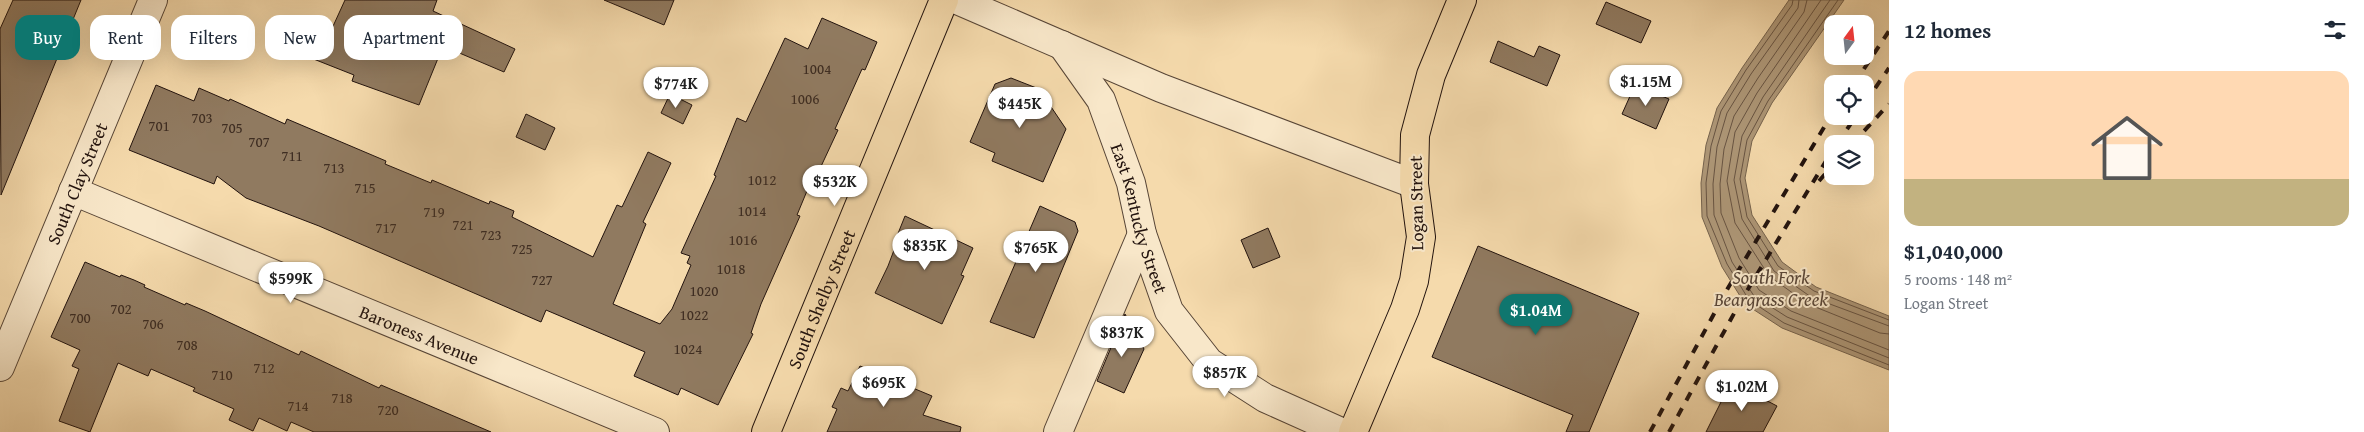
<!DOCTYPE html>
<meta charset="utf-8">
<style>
body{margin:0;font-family:"Gentium Book Plus",serif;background:#f2f2f3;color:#1f2937;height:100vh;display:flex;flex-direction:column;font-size:19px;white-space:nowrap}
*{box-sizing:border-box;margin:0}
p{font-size:16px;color:#747a83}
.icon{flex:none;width:28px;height:28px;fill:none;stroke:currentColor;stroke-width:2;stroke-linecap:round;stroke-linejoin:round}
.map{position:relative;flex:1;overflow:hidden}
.details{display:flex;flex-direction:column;background:#fff;width:475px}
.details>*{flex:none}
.banner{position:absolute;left:15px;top:15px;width:475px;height:45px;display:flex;gap:10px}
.needle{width:32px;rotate:15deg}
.tools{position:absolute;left:1824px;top:15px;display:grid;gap:10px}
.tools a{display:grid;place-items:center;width:50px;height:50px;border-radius:10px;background:#fff;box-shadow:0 5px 20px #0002;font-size:25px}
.price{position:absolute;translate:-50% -42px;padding:0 11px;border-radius:18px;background:#fff;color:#222;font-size:16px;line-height:32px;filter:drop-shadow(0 1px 2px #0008)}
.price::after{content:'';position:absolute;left:50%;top:30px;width:15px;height:11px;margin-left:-8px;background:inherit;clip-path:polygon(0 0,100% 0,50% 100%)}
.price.current{background:#0f766e;color:#fff}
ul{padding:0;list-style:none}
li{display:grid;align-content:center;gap:10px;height:265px;padding:0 15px}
li span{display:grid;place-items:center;height:155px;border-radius:15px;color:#555}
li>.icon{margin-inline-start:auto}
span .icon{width:90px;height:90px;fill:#fffc;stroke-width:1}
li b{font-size:21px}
h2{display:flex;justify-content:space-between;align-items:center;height:60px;padding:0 15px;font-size:21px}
.pill{padding:0 18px;border-radius:15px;background:#fff;box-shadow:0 5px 20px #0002;font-size:18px;line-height:45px}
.pill.current{background:#0f766e;color:#fff}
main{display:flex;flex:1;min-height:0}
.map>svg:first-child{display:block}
.water{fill:#ad9676;stroke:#75624c}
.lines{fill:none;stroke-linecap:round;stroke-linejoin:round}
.shore{stroke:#685442;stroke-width:1}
.building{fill:#907a60;stroke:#22130e}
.minor-casing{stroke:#574536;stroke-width:30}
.major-casing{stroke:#22130e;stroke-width:30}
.minor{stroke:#f8e7c9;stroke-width:28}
.major{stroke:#f5daac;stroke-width:28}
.rail{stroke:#22130e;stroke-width:4;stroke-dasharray:9 9;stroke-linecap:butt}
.labels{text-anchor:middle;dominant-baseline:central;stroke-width:4;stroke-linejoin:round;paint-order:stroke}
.number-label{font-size:15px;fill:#3e2d22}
.street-label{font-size:18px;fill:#22130e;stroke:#f8e7c9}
.water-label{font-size:19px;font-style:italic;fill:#5a4738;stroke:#f8e7c9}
</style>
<main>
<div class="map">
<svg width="1889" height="432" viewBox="0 0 1889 432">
<rect width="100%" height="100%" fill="#f5daac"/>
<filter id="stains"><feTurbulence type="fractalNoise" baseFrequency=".004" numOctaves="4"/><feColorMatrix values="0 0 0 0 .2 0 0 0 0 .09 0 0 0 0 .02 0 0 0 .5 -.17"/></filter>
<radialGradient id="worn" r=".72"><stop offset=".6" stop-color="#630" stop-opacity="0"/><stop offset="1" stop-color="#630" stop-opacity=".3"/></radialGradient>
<path class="water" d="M1789,0H1844L1772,103L1752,141L1745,178L1752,215L1782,262L1816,287L1889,316V370L1782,328L1745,304L1722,267L1702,217L1701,183L1706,145L1717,108L1742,68Z"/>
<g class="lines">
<path class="shore" d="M1793,0L1792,5L1746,70L1721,111L1711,146L1706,183L1707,216L1727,264L1749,300L1784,323L1889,365
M1799,0L1798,8L1751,74L1727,113L1717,147L1713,184L1714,215L1732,262L1754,296L1787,317L1889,358
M1807,0L1804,12L1758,78L1734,116L1724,149L1720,184L1721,213L1739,258L1759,290L1791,311L1889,350
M1821,0L1757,93L1735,132L1727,181L1735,223L1769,276L1808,304L1880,333L1889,334
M1830,0L1763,97L1742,136L1734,180L1742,219L1774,271L1811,297L1889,326
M1838,0L1768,101L1747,140L1740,179L1747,217L1778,266L1814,291L1889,320"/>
</g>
<path class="building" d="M13,0H81L1,195L0,29Z
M345,0H437L433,11L515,49L504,72L443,46L419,105L352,81L354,75L311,58L312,54L283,43L292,21L329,35Z
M604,0H674L664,25Z
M1606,2L1651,21L1641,43L1596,24Z
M822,18L877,42L865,70L862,69L835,129L838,130L817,175L814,174L797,215L800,216L761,304L751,333L753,334L718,405L681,388L678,395L634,376L645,352L546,310L541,322L319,226L246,198L217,176L214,184L129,150L156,85L194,101L199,88L229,101L230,99L285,124L287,119L386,161L385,164L431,183L432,180L489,204L490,201L514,211L512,217L593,257L617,205L622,207L648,152L671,163L643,222L646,224L613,304L660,324L672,309L691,265L687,263L690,256L681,253L716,176L714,175L737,118L746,122L785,38L808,49Z
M1498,41L1534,57L1539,46L1560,55L1547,86L1490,62Z
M1011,78L1039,89L1066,129L1043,182L992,161L995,153L970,142L995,84Z
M1635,85L1669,99L1656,129L1622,114Z
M670,94L692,105L683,124L661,113Z
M526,114L555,128L545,150L516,137Z
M1040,206L1075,222L1078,231L1034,338L990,322Z
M905,216L973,248L961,275L964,276L942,324L875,293L888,266L899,237L897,236Z
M1268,228L1280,257L1253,268L1241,240Z
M1478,246L1639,313L1589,432H1566L1573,415L1432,357Z
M85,262L120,277L121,275L134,280L145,285L144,287L185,305L186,303L205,311L299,355L301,351L379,388L381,385L491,432H314L291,422L287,431L259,418L253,431L229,420L234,409L193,391L195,388L151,369L148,376L118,363L90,432L59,421L79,369L72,366L80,350L51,337Z
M1125,314L1144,349L1124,393L1097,381Z
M860,366L932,396L923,415L961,427L960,432H827L837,409L832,407L841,388L848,391Z
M1731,382L1777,406L1763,432H1706Z"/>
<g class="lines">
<g class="minor-casing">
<g id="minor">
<path d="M957,0L1161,88L1414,184"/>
<path id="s1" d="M1062,45L1101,100L1131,183L1142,234L1169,311L1209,362L1265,398L1341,432"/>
<path id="s2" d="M73,191L655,432"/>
<path id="s3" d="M0,367L153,0"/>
<path d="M1058,432L1142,234"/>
</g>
</g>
<g class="major-casing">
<g id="major">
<path id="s4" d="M766,432L944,0"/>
<path d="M1353,432L1405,309L1414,281L1421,237L1414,184L1415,135L1431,75L1462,0"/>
</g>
</g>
<use href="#minor" class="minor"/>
<use href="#major" class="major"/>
<path class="rail" d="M1854,84L1889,31
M1865,103L1889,68
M1837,144L1856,116
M1852,144L1889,104
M1819,181L1832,166
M1650,432L1728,288L1832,114
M1669,432L1742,299L1832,151"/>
</g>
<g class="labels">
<g class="number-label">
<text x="817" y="68">1004</text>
<text x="805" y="98">1006</text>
<text x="202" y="117">703</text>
<text x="159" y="125">701</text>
<text x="232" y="127">705</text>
<text x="259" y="141">707</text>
<text x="292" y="155">711</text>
<text x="334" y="167">713</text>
<text x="762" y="179">1012</text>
<text x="365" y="187">715</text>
<text x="752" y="210">1014</text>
<text x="434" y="211">719</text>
<text x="463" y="224">721</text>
<text x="386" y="227">717</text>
<text x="491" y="234">723</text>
<text x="743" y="239">1016</text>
<text x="522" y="248">725</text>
<text x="731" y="268">1018</text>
<text x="542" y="279">727</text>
<text x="704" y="290">1020</text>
<text x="121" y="308">702</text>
<text x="694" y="314">1022</text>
<text x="80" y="317">700</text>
<text x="153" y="323">706</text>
<text x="187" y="344">708</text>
<text x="688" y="348">1024</text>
<text x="264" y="367">712</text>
<text x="222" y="374">710</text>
<text x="342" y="397">718</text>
<text x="298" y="405">714</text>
<text x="388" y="409">720</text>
</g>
<g class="street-label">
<text stroke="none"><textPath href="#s3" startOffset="199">South Clay Street</textPath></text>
<text transform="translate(1416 203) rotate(-91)">Logan Street</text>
<text stroke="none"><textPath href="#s1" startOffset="192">East Kentucky Street</textPath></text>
<text stroke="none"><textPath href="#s4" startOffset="144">South Shelby Street</textPath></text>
<text stroke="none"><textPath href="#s2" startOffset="375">Baroness Avenue</textPath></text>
</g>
<g class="water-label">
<text x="1771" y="277">South Fork<tspan x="1771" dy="22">Beargrass Creek</tspan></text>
</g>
</g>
<rect width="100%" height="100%" filter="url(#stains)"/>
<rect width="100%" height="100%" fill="url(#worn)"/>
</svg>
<div class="tools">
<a><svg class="needle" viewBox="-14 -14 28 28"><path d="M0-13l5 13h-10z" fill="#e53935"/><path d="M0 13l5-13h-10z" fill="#747a83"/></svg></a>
<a><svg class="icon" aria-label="locate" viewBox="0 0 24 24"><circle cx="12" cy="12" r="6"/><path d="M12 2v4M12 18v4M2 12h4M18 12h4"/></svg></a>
<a><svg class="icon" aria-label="layers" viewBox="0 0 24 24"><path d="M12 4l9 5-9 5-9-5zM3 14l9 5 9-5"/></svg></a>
</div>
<b class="price" style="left:1646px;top:107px">$1.15M</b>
<b class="price" style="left:676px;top:109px">$774K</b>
<b class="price" style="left:1020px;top:129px">$445K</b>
<b class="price" style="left:835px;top:207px">$532K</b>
<b class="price" style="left:925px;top:271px">$835K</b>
<b class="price" style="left:1036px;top:273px">$765K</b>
<b class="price" style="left:291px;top:304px">$599K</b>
<b class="price current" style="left:1536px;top:336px">$1.04M</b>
<b class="price" style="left:1122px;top:358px">$837K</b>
<b class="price" style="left:1225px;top:398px">$857K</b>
<b class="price" style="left:884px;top:408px">$695K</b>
<b class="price" style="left:1742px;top:412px">$1.02M</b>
<div class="banner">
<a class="pill current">Buy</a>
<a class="pill">Rent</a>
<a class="pill">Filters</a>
<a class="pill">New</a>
<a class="pill">Apartment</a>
</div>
</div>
<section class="details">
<h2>12 homes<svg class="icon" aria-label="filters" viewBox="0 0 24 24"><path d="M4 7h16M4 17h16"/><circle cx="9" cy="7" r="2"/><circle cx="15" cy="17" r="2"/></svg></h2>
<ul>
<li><span style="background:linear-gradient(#ffd9b3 70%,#c2b280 0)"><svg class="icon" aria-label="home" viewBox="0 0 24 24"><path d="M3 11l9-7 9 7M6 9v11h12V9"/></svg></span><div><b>$1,040,000</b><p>5 rooms · 148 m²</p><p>Logan Street</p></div></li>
</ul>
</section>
</main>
